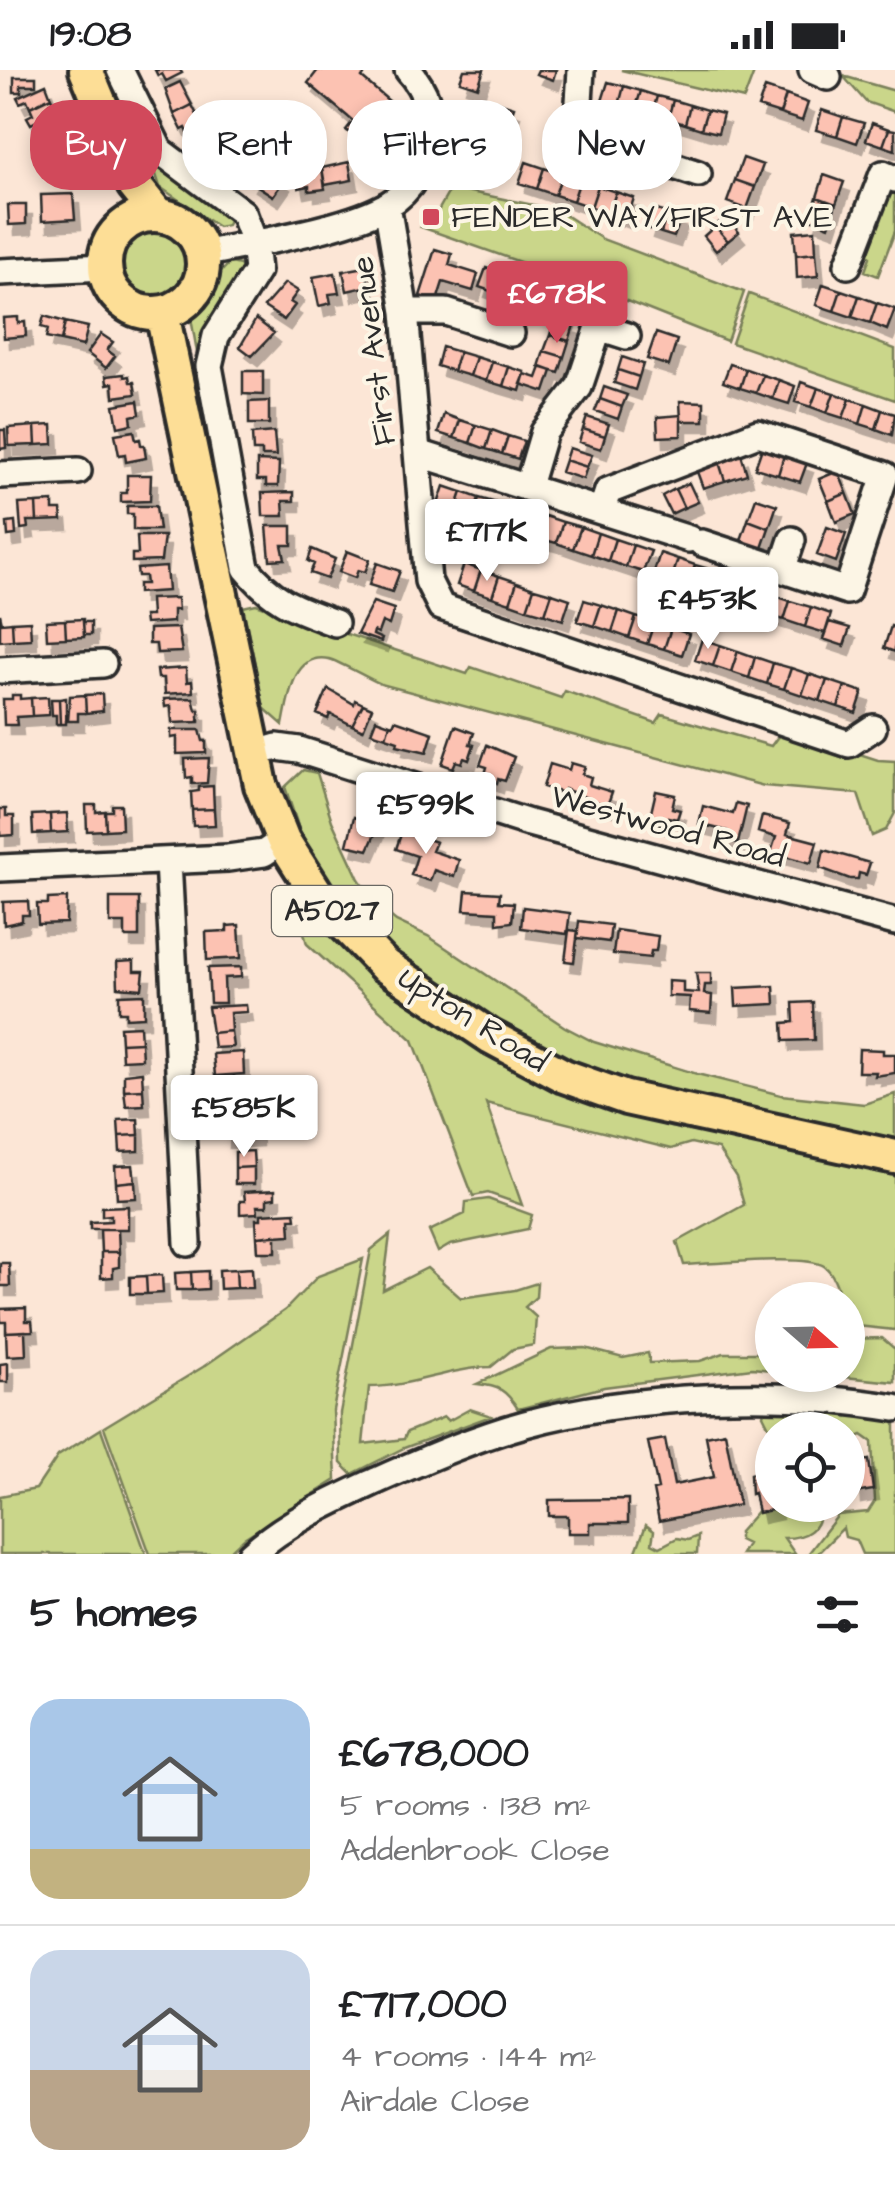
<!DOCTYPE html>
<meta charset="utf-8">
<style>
body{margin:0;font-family:"Architects Daughter",sans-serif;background:#f2f2f2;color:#202124;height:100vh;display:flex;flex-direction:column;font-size:38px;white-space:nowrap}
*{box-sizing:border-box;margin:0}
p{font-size:32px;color:#757577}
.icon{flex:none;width:55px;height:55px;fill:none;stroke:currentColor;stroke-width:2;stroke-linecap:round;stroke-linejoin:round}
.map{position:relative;height:1484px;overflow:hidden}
.details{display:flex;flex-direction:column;background:#fff;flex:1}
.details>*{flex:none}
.hud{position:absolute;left:30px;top:30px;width:835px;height:90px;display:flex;gap:20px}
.needle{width:65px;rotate:110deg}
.buttons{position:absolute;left:755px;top:1212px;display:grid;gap:20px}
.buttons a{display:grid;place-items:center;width:110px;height:110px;border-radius:50%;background:#fff;box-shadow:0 5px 15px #0003;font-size:50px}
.price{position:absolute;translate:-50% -85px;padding:0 22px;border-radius:10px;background:#fff;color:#222;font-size:32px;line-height:65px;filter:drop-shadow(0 2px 5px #0008)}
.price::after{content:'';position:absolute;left:50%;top:60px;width:30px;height:22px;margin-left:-15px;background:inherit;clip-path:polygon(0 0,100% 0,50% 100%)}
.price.current{background:#d1495b;color:#fff}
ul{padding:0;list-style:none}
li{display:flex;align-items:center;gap:30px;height:250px;padding:0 30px}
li+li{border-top:2px solid #e0e0e0}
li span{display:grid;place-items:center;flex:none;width:280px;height:200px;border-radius:30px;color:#555}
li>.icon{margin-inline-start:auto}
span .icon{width:120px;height:120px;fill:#fffc;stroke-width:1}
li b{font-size:42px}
h2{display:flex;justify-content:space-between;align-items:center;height:120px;padding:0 30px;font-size:42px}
.pill{padding:0 35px;border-radius:40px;background:#fff;box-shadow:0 5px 15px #0003;font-size:35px;line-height:90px}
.pill.current{background:#d1495b;color:#fff}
.status{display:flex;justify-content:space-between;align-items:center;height:70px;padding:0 50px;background:#fff;direction:ltr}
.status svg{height:28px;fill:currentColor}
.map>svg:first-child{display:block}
.green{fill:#cad68a;stroke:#7a805a;stroke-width:2.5}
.building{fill:#fcc2b2;stroke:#2b2b2b;stroke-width:2.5;filter:url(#shadow)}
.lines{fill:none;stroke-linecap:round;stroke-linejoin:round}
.minor-casing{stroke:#2b2b2b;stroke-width:32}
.major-casing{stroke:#2b2b2b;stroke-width:40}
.minor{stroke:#fcf5e5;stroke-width:25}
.major{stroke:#fdde96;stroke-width:32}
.poi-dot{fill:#d1495b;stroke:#fcf5e5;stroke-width:4}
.labels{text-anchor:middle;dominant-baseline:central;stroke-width:8;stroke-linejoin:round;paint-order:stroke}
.shield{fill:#fcf5e5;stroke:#6a6863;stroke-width:2.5}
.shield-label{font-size:30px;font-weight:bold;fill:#2b2b2b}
.poi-label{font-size:32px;fill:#2b2b2b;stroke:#fcf5e5;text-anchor:start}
.street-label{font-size:32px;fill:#2b2b2b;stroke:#fcf5e5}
</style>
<div class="status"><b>19:08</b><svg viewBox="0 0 49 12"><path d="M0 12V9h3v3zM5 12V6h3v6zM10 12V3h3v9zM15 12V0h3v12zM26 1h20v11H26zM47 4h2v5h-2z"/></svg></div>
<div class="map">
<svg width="895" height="1484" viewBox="0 0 895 1484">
<defs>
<filter id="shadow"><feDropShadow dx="6" dy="10" stdDeviation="0" flood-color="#0004"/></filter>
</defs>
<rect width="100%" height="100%" fill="#fce6d6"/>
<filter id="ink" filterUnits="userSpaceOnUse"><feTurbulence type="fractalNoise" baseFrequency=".01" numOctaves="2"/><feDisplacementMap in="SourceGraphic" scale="20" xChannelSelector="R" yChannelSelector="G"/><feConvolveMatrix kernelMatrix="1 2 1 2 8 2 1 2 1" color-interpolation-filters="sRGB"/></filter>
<g filter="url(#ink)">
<path class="green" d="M621,0H755L744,29Z
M843,6L895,21V42L866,32Z
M142,61L230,149L227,155L218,157L160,117Z
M451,118L557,140L602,169L744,222L727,271L599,220L421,157L438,141Z
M885,120L895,122V161L878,206L865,201L870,187L865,183Z
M117 193a38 38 0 1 1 76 0a38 38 0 1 1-76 0Z
M231,193L240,195L246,201L200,299L191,248C201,235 219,199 231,193Z
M749,224L895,279V330L732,273Z
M256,534L467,604L471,597L561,628L565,621L656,653L662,644L771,676L779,665L789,661L878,690L895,691V743L886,760L872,766L858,724L764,716L381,614C369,609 338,591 329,589C292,581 288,632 283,655L264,638L243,537Z
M303,700L317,703L332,751L359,809L378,836L396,851L428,866L565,957L594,972L697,1004L781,1025L864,1034L895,1024V1074L655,1025L535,977L392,881L352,843L314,795L305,777L285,717Z
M296,832L351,888L417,935L610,1039L670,1057L895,1101V1260L857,1256L848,1247V1230H841C838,1219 834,1203 824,1196C808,1184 710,1194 684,1195L677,1172L744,1135L736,1107L718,1079L691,1073L671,1079L486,1033L522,1135L488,1123L473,1126L413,970L307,874Z
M488,1129L532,1145L528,1159L450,1175L438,1182L429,1161L465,1144L466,1132Z
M390,1165L383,1220L427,1198L461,1228L515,1220L537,1213L536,1227L525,1237L536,1247L534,1275L513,1279L491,1297C449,1298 411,1317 369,1317L363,1374L404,1369L407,1362L444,1347L448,1351L470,1339L491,1346L404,1378L352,1404L341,1393L340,1343L371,1180Z
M363,1189L333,1340L336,1410L244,1468L227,1484H150L104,1357L203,1297L285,1240L318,1206Z
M882,1268L895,1279V1312L824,1305H848V1269Z
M585,1278L623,1288L648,1283L650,1293L700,1291L724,1283H772V1300L752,1298L604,1317L518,1339C506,1320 499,1316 477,1314L551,1279Z
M767,1332L895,1346V1484H862L856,1470L845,1467L843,1458L817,1484H808L838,1445L868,1442L875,1431L872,1372L862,1365L848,1371V1360H772V1379L770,1359L763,1345Z
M101,1359L146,1484H0V1426L36,1419L58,1386Z
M772,1435H819C822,1460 805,1468 784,1468L795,1484H741L747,1474L739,1470V1462L761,1437Z
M646,1455L654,1461L652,1473L660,1477L677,1468L688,1470L698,1466L697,1484H635Z"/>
<path class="building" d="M155,0H180L182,3L166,11L162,4L158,6Z
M318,0H358L364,5L362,8L396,37L364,75L346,60L353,51L308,13Z
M464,0H484L478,17L460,11Z
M538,0H556L553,10L536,4Z
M14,7H36V15H21V22H14Z
M180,12L192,35L174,44L165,19Z
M608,12L624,16L619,35L602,31Z
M46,14L51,27L30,37L27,30L20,33L17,27Z
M624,16L641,21L635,40L619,35Z
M765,18L786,25L780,44L758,37Z
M641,21L657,26L652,45L635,40Z
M786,25L808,33L802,51L780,44Z
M657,26L673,30L668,49L652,45Z
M51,27L58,41L31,54L27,47L33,44L30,37Z
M673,30L690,35L685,54L668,49Z
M498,32L514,37L502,72L487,66Z
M192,35L199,49L206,46L210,54L189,65L186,58L182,60L174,44Z
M690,35L707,40L701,59L685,54Z
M707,40L723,44L718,63L701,59Z
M822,40L843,47L837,66L816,60Z
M59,45L62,51L49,57L46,50Z
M843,47L864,53L857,73L837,66Z
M62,51L64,57L45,66L42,59Z
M872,53L889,59L883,76L866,70Z
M889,59L895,60V80L883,76Z
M468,60L514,76L508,92L463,76Z
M211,61L233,75L221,94L206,84L209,81L202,76Z
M68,62L72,76L50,84L47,77L40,80L37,73Z
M233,75L248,86L254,76L261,81L245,105L238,100L236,103L221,94Z
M72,76L78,92L49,102L47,97L53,95L50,84Z
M743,88L763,95L755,117L735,110Z
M349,92L352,110L325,115L322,98Z
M526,92L544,98L537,119L519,113Z
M260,94L284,110L273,126L250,111Z
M322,98L325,119L309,121V116L299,118L296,102Z
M544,98L562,104L555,125L537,119Z
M562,104L580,110L573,131L555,125Z
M824,105L844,112L836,134L817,127Z
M580,110L598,116L591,137L573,131Z
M735,110L755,117L747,139L727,132Z
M598,116L616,122L609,143L591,137Z
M616,122L634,128L627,149L609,143Z
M73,124L75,149L42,151L41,125Z
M817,127L836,134L829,156L810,149Z
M8,135H26V154L9,155Z
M653,139L667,143L661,163L647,158Z
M667,143L681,148L674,167L661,163Z
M726,147L739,162L728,171L715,156Z
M715,156L728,171L716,181L704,166Z
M815,160L816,183L796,185L794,162Z
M435,179L452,184L449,195L478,204L473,221L443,212L437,231L420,226Z
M816,183L818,206L797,208L796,185Z
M365,197L369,216L347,221L343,201Z
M486,198L502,203L496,223L479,217Z
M335,203L339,223L329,224L331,233L319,236L313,207Z
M502,203L518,209L512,228L496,223Z
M518,209L534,214L528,233L512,228Z
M285,213L298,221L290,232L295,235L284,250L264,237Z
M534,214L551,219L544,238L528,233Z
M823,214L841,220L834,241L816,235Z
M841,220L859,226L852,247L834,241Z
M548,226L574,233L567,253L555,249L558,241L545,236Z
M859,226L877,233L870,253L852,247Z
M877,233L895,239L887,260L870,253Z
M44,246L65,252L61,271L46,268L48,259L41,257Z
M18,247V253L25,252L26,266L4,268L3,248Z
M256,249L274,263L252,286L240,277Z
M555,249L574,255L569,271L550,265Z
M65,252L88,257L83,276L61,271Z
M656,263L677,270L669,296L647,289Z
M101,264L113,272L107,280L115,286L106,298L87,283Z
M550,265L569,271L564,287L544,281Z
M442,277L459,282L453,301L437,296Z
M544,281L564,287L559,303L539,297Z
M459,282L476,287L470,306L453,301Z
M476,287L492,292L486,311L470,306Z
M622,287L643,294L639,307L618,300Z
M492,292L509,297L503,316L486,311Z
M730,294L746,299L740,318L723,312Z
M509,297L525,302L520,321L503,316Z
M541,297L552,301L545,322L521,314L525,304L537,308Z
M746,299L763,305L756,323L740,318Z
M618,300L639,307L635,320L614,313Z
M243,301H263V325L243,324Z
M124,304V307L129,306L130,312H134L136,324L114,327L113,313L107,314L106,306Z
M763,305L779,310L773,329L756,323Z
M779,310L795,316L789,334L773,329Z
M801,312L818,318L811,337L795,332Z
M604,317L627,325L622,337L600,329Z
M818,318L834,323L827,343L811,337Z
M834,323L850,329L843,348L827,343Z
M600,329L622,337L618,349L595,341Z
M850,329L866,334L860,354L843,348Z
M138,331L140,344L131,346L132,354L118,357L114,335Z
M269,331V354H249V332Z
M680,331L704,332V351H681Z
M866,334L882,340L876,359L860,354Z
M882,340L895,344L892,365L876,359Z
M444,344L460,350L454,368L438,363Z
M681,345V366L658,367L657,347Z
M587,347L609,354L605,366L583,359Z
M460,350L476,355L470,373L454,368Z
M52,355L53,374L36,375L35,356Z
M476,355L492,360L486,379L470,373Z
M35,356L36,375L9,376L8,358Z
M583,359L605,366L601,379L579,372Z
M0,360H5L6,378L0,379Z
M492,360L508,366L502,384L486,379Z
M134,361L136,370L140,369L141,375H144L146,388L126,392L125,384L119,385L115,364Z
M274,362L276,386H262V381H253L252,364Z
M508,366L524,371L518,389L502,384Z
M569,378L592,385L587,397L565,390Z
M762,378L784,385L778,405L755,398Z
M741,384L747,404L725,411L719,392Z
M784,385L807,393L800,412L778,405Z
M565,390L587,397L583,409L561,402Z
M257,391L279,392L278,416H266V410H257Z
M719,392L725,411L703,418L696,399Z
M838,401L847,423L828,431L819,409Z
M127,405H151L150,431L121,432V423H127Z
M689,413L698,432L684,438L675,419Z
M444,416L462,422L455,443L437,437Z
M675,419L684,438L671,444L662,426Z
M294,422V431H283L284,446H263L262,423Z
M462,422L479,428L472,449L455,443Z
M847,423L855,444L836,452L828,431Z
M479,428L497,433L490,455L472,449Z
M756,428L777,435L769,458L748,450Z
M53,432V440H61L62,450L37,451L36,433Z
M36,433L37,451H27L28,458L21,459L19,434Z
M497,433L515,439L508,460L490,455Z
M127,436H156L159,460H133V444H127Z
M515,439L532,445L526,466L508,460Z
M545,446L563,452L556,473L538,468Z
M748,450L769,458L761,481L740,473Z
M15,452L16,465L8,466L7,453Z
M563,452L581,457L573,479L556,473Z
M267,456H292V475H282L285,489L270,490Z
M581,457L598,463L591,485L573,479Z
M827,457L846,464L836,492L817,485Z
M598,463L615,469L608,491L591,485Z
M137,466H164L161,491L132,492V484H138Z
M615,469L633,475L626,497L608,491Z
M633,475L651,481L643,502L626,497Z
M312,479L335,489L327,509L310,503L314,494L308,491Z
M347,481L370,490L365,502L358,500L355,508L339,502Z
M660,483L678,489L671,511L653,505Z
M678,489L695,495L688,517L671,511Z
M377,493L400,501L392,522L369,515Z
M464,494L481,500L474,521L457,515Z
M695,495L713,500L706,522L688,517Z
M166,497L168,521L138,523V514H146L145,506H138L137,499Z
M481,500L499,506L492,527L474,521Z
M713,500L730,506L723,528L706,522Z
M499,506L517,512L510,533L492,527Z
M730,506L748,512L741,534L723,528Z
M517,512L534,518L527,539L510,533Z
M748,512L765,517L758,539L741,534Z
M534,518L552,523L545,544L527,539Z
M552,523L570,529L563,550L545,544Z
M770,524L790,531L784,550L764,544Z
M177,528L178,540H173V552L145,554L144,546H151L150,529Z
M584,530L601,535L594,556L577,551Z
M790,531L811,537L805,557L784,550Z
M373,532L394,539L389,555L382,552L378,563L374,561L373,565L382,569L381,572L357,564Z
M601,535L619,541L612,562L594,556Z
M811,537L831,544L825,563L805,557Z
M619,541L636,547L629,568L612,562Z
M0,544L2,553L12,552L13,570L0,571Z
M636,547L654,553L647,574L629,568Z
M83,549L84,567L66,568L65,550Z
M65,550L66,568L47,569L46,551Z
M30,551L31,569L13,570L12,552Z
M83,552H91V565H84Z
M829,552L850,558L844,576L823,569Z
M654,553L671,558L664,579L647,574Z
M891,556L895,557V582L884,578Z
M178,558L182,582L157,583L156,574H149V559Z
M671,558L689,564L682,585L664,579Z
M702,569L720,575L713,596L695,590Z
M720,575L738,581L731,602L713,596Z
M738,581L755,587L749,608L731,602Z
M755,587L773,593L767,614L749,608Z
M773,593L791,598L784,619L767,614Z
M186,598L187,612L192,611L193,622L165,624L164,608H158L157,600Z
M791,598L809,604L802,625L784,619Z
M809,604L827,610L820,631L802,625Z
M827,610L845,616L838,637L820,631Z
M845,616L863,622L856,643L838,637Z
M328,619L354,634L355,630L363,634L352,655L330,644L328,649L317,644Z
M102,624L103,641L86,643L85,625Z
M12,625H20V629L31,628L32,646L16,647L17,655H4L3,629H12Z
M85,625L86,643H78V651H68L70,626Z
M48,627L49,645L32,646L31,628Z
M66,628V654H60L59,629Z
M193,628L196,640H199V652L172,653L171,636L165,637L164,629Z
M51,629H59L60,654H56V645H52Z
M363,634L372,638L363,660L352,655Z
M376,649L390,654L386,667L371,662Z
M395,650L433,663L427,682L397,675L398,671L386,667L390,654L393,655Z
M455,656L474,663L470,674L474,675L469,690L464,688L462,693L456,691L453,698L442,694Z
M171,660H200L203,671H206V683L177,684V667L171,668Z
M487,675L514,687L505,711L498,709L497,713L484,708L487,697L480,695Z
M209,688L207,713L192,714V707L186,708L185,689Z
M571,693L585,697L582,704L591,707L589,715L612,722L607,736L565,719L563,723L543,717L550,694L569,700Z
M213,716L214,739L192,740L191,722L199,721V717Z
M656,721L675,725L672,738L680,740L677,749L668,747L666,755L649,751Z
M736,733L747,736L738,773L725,770L727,761L699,754L703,736L733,744Z
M86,735H96V742L105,741L106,760L87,761Z
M112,735H121L122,759L106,760L105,741H112Z
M0,739H6V746H14V765L0,766Z
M214,739L215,755L193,756L192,740Z
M67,743L68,762L51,763L50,744Z
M50,744L51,763L33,764L32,745Z
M762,746L790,753L787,764L817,772L811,793L771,782L776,767L758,762Z
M354,747L380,753L368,780L347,775Z
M402,761L436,772L432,781L459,790L454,807L434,800L430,811L411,805L417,786L396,779Z
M824,780L870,793L866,805L859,803L858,809H850L820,798Z
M466,821L500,823L499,832L514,833L512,852L497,854V842L464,840Z
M67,828L66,853L38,854L37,834H48V829Z
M110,828H139V867H125V853H110Z
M28,831L29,845H22V851L4,855L3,832Z
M523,837L570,843L567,864L521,858Z
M579,851L611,855L609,872L577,868Z
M239,855L241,888L207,890L206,862L227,861V856Z
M569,860L578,861L574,892L565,891Z
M616,860L658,866L656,881H651L650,888L613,884Z
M134,891V901H144L142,919L118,917L117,892Z
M241,897V907L224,908L225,933H210L208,898Z
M696,903H711V915H705L704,924L712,925L711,943L689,941L690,927L668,926V911L683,912V922L699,923Z
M774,916L775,934L736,936L735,918Z
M144,924V947L126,948V942H119V925Z
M813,932L814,970L784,971L783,953L794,952L793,933Z
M246,935L247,942L230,943L231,961L212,963L208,937Z
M140,956L141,972L121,973L120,957Z
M231,961L233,977L214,978L212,963Z
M141,972L142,989L122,990L121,973Z
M859,979L883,980V984H895V1003L875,1006L876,1002H858Z
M243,982L244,1004L215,1006L213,984Z
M142,1002L143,1019L124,1020V1004Z
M234,1005L235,1022L215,1023V1006Z
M143,1019L144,1035L126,1036L124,1020Z
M243,1029V1051H225L221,1030Z
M138,1049L139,1065L119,1066L118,1050Z
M255,1050L256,1066L224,1068L225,1051Z
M139,1065V1081L120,1082L119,1066Z
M253,1081L254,1097L235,1098V1082Z
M133,1095L135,1111L116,1113L115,1096Z
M254,1097V1114H235V1098Z
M135,1111L136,1128L117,1129L116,1113Z
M275,1120V1128L267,1129V1136H257L258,1143L240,1144V1131H245L244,1122Z
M128,1136V1159H90V1152L111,1151V1145L102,1146V1137Z
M295,1142L296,1149H290L291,1165L257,1167L256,1149H261V1144Z
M100,1159H118L119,1182H101Z
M276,1165V1182H258L257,1167Z
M101,1182H119V1197L113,1198V1207L101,1208Z
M0,1193H9L10,1216H0Z
M252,1198L253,1218H237L236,1199Z
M236,1199L237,1218L220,1219L219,1200Z
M208,1201V1219L192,1220L191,1202Z
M191,1202L192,1220H176L175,1203Z
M162,1205L163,1223L147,1224L146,1206Z
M146,1206L147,1224H130V1207Z
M26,1238V1251H32L33,1261L6,1262V1252H1L0,1239Z
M25,1261L26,1285L7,1286L6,1262Z
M8,1293V1312H0V1294Z
M725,1362L739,1435L659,1451L653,1420L658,1419L648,1372L665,1369L674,1415L714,1407L706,1366Z
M869,1390L873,1420L855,1423L854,1412H848V1393Z
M772,1398L771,1417L776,1439L758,1443L754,1423L751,1424L750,1404Z
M628,1429V1453H590V1463H568V1446H549V1430Z"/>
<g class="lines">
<g class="minor-casing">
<path id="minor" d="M120,0L160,81L243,143L254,172L257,201L216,266L209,296L246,498C275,533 294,538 335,553
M581,0L577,64L698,104
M812,0L828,7
M387,135L405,242L428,511L441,537L849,674L873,658
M203,184C252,173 349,159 389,134C411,121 425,95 430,71C435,45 425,19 408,0
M848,195L883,104L895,109
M0,202L105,197
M405,242H446L511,263
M418,383L689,469
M0,405L78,401
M528,416L544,362L579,317L599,257L627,266
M602,439L608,421L758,363L885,405L847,521L702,473
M782,500L792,470
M0,600L103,594
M253,684L277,677L299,680L529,753L895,852
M168,791L188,1173
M0,798L228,788L264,783L283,770
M251,1484C286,1452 333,1431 376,1411C424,1390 474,1368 525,1354C635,1324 783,1319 895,1338"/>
</g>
<g class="major-casing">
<path id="major" d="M86,0L134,115L158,145
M105 194a49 49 0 1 1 98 0a49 49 0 1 1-98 0Z
M162,243L261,715L283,770L321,830L384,895L491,967L564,1006L626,1028L895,1087"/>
</g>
<use href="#minor" class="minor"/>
<use href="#major" class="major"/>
</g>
</g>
<rect class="poi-dot" x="421" y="137" width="20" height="20" rx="5"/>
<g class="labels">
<rect class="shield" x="272" y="816" width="120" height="50" rx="8"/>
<g class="shield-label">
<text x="332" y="841">A5027</text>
</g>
<g class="poi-label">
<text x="451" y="147">FENDER WAY/FIRST AVE</text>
</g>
<g class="street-label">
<text transform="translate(374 281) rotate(-97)">First Avenue</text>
<text transform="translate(668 757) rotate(15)">Westwood Road</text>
<text transform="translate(473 950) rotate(32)">Upton Road</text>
</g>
</g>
</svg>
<div class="buttons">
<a><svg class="needle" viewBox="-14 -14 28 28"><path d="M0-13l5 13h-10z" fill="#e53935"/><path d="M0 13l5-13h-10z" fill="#757577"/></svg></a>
<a><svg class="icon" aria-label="locate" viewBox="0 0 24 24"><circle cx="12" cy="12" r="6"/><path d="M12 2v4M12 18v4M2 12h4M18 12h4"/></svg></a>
</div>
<b class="price current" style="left:557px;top:276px">£678K</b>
<b class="price" style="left:487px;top:514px">£717K</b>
<b class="price" style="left:708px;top:582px">£453K</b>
<b class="price" style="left:426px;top:787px">£599K</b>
<b class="price" style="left:244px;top:1090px">£585K</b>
<div class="hud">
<a class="pill current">Buy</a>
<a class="pill">Rent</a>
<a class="pill">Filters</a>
<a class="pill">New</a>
</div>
</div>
<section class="details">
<h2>5 homes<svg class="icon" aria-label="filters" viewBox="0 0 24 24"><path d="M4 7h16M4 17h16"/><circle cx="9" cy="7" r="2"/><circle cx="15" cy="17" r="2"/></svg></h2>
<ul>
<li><span style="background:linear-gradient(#a9c7e8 75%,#c2b280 0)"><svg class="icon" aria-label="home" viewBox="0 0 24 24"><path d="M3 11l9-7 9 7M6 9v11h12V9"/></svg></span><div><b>£678,000</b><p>5 rooms · 138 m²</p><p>Addenbrook Close</p></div></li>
<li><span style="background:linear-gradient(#c9d6e8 60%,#b9a48a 0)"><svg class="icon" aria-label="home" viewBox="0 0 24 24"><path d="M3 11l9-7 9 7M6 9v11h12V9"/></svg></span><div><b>£717,000</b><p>4 rooms · 144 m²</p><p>Airdale Close</p></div></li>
</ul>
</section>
